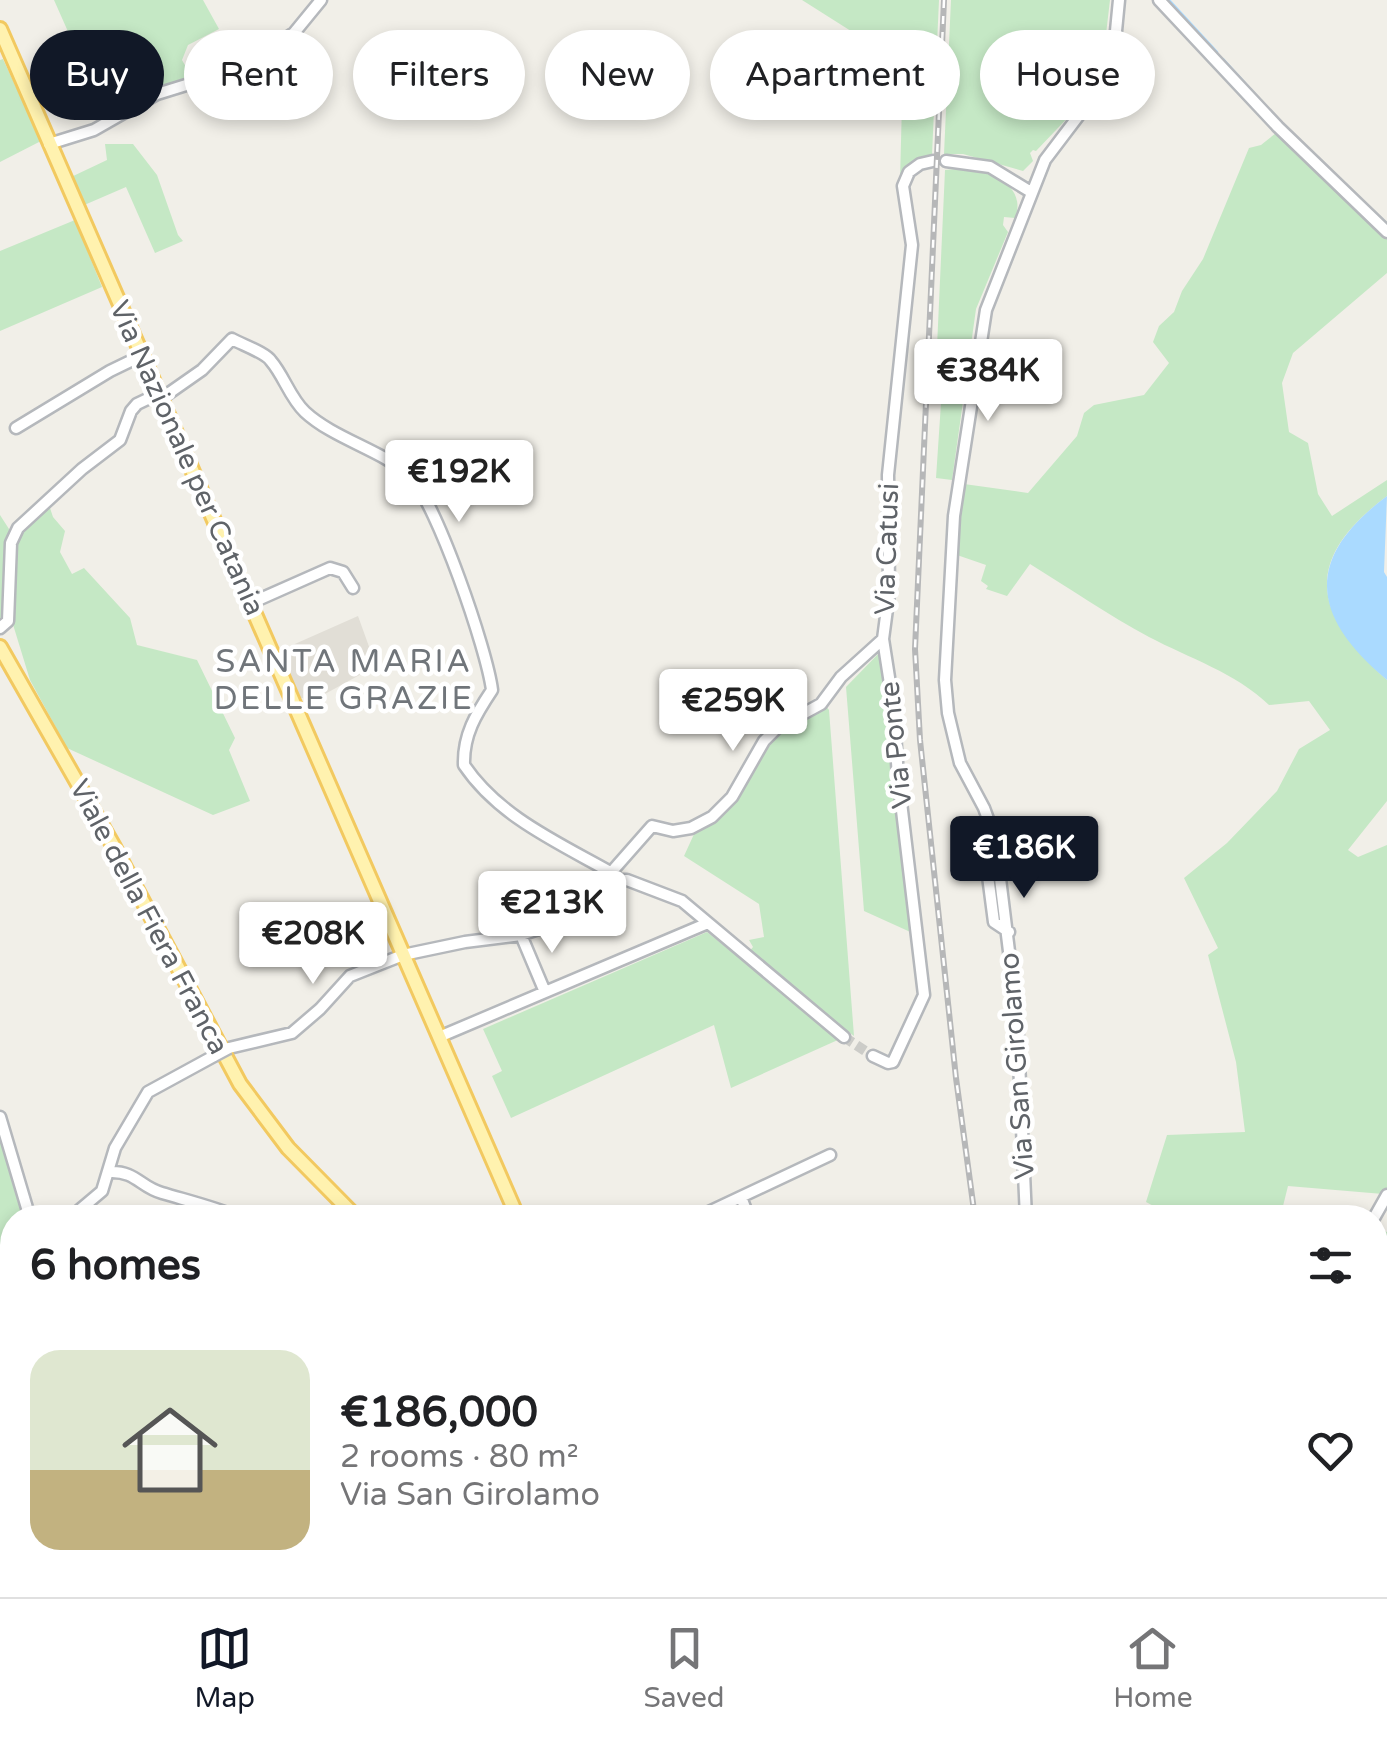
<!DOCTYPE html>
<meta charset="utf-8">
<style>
body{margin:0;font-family:"Varela Round",sans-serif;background:#f6f6f6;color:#202124;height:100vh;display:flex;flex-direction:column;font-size:38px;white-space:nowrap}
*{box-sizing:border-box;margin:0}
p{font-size:32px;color:#757577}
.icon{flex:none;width:55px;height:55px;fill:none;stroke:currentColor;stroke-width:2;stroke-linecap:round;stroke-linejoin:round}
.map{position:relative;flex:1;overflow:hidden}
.sheet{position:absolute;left:0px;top:1205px;width:1388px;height:392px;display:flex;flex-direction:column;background:#fff;border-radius:40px 40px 0 0;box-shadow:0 5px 15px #0003}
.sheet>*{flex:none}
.guide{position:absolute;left:30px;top:30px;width:1328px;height:90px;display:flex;gap:20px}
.price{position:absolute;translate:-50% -85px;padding:0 22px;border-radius:10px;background:#fff;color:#222;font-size:32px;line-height:65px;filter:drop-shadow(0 2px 5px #0008)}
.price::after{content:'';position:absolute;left:50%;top:60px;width:30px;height:22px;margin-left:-15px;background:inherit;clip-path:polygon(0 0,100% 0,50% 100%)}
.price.active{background:#111827;color:#fff}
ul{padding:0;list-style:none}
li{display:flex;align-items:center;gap:30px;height:250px;padding:0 30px}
li span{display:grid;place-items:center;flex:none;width:280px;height:200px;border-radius:30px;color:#555}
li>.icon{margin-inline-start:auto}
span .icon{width:120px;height:120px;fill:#fffc;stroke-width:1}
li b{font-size:42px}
h2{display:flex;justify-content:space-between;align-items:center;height:120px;padding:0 30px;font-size:42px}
.tag{padding:0 35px;border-radius:45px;background:#fff;box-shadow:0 5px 15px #0003;font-size:35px;line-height:90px}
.tag.active{background:#111827;color:#fff}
.menu{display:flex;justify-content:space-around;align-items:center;height:140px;border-top:2px solid #e0e0e0;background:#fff;font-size:28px;color:#757577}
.menu a{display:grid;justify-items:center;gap:5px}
.menu .active{color:#111827}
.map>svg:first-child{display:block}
.education{fill:#e1ded6}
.green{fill:#c5e8c5}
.water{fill:#aadaff}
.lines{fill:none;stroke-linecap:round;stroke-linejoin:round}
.stream{stroke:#aadaff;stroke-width:2.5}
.minor-tunnel{stroke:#ccccc8;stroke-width:10;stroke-dasharray:10 5;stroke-linecap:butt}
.minor-casing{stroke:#b5b8bc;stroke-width:15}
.major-casing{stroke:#f2c960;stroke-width:18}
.minor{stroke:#fff;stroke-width:10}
.major{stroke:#fff2af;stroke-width:12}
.rail-casing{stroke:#b6b7b8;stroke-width:6}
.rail{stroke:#fff;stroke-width:2.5;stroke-dasharray:8;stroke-linecap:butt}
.minor-bridge-casing{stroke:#b5b8bc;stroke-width:15;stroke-linecap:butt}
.minor-bridge{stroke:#fff;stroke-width:10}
.labels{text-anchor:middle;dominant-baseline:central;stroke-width:9;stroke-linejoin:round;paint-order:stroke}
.street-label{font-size:28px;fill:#5f6368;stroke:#fff}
.quarter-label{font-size:32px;letter-spacing:2.5px;fill:#70757a;stroke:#fff}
</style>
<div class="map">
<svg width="1387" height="1597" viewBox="0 0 1387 1597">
<rect width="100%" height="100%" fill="#f1efe8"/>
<path class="education" d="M358,616L376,666L303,706V698H300L279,651Z"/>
<path class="green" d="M54,0H203L219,29L188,45L182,60L191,76L147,91L131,71L114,85L125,106L105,115Z
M802,0H939L932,155L910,164L900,180L903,64Z
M951,0H1110L1106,34L1077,108L1036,151L1033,150L1030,153L1033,161L1023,171L963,154H944Z
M3,59L41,141L0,162V60Z
M1276,133L1387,238V273L1293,353L1282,383L1289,432L1308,443L1318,494L1332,516L1387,480V496C1302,560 1312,613 1387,680V801L1348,850L1358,857L1387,845V1189L1383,1194L1288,1186L1280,1218C1235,1217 1186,1225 1146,1202L1167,1135L1245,1132L1236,1062L1208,955L1218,948L1184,878L1227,843L1277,791L1299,749L1330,730L1309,701L1269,705C1236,673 1189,658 1149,637C1108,615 1069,588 1030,564L1007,596L986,589L988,586L981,581L986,565L957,555L964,484L1028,493L1077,436L1084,413L1094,405L1144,395L1169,363L1153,342L1159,326L1174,312L1182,291L1203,259L1249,148L1261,145Z
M105,144H133L157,175L178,235L183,241L155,253L126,187L82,206L69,178L107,160Z
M967,168C993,172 1027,187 1015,218L1004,217L1003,225L1008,232L976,309L952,480L936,478L944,358L937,347L945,170Z
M75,220L102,287L0,331V251Z
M49,505L53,517L65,531L60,552L72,574L84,568L130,618L137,645L197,660L235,738L229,750L250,801L213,815L67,748L30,680L11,618L14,544L21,530Z
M0,515L9,529L3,621L0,622Z
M882,650L891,703L893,794L911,896L905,898L906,903L914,906L917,935L864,911L846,687Z
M825,705L829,710L854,1036L748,953L753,947L749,940L764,937L759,904L684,856L695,832L715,819L772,735L788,729Z
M707,932L840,1039L731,1088L714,1025L511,1118L492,1076L502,1071L483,1029Z
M0,1136L23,1217L12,1218V1585H126L149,1597H0Z
M1375,1227L1387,1232V1362L1382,1340L1385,1331L1377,1325L1375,1318Z
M1387,1500V1576L1375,1582V1502Z
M1251,1585H1369L1365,1588L1368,1597H1255Z"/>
<path class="water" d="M1387,496L1384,572L1387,577V680C1310,616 1304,558 1387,496Z"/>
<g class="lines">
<path class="stream" d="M1169,0L1217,52
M1223,59L1254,93
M1267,108L1275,116
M1341,181L1387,224"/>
<path class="minor-tunnel" d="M844,1037L873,1056"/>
<g class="minor-casing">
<path id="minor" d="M1159,0L1278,127L1387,232
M49,144L94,130L157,94L212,77L285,39L294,33L321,0
M946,161L990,167L1031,192
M162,398L202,370L232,339C243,345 266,353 271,361C284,376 290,398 305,412C334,439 384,451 410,476C437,504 487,650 492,690C476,714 463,735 464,765C499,817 559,843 612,873
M16,428L110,371L143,355
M251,603L330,568L343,572L353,588
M0,628L8,621L11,543L18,528L82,469L120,440L131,411L137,404L160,393
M1001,874L988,876L994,922L1009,932
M616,880H627L682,901L844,1037
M521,935L545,992
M439,1037L708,923
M229,1048L292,1033L320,1009L350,976L403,955L465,942L521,935L548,926L612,888L616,884L612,873L615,868L652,826L673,831L691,828L712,817L732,797L764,741L777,728L821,704L841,677L883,639L889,594L888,475L912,245L903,186L909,172L920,164L933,161
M873,1056L888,1063L893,1062L924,995L898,777L893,703L883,639
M0,1117L30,1218
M110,1172C136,1171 140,1187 162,1193C189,1201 214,1207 241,1218
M741,1197L749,1218
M70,1218L102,1191L115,1148L148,1092L214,1056
M696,1218L830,1155
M1026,1218L1017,1016L995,838L984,808L960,763L948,713L945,680L954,516L986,310L1045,160L1089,102L1116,31L1119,0
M1374,1218L1387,1195
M1375,1326L1387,1372
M129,1585L157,1597
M684,1585L690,1597
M1038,1585L1039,1597
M1076,1585L1083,1597
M1310,1597L1316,1585"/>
</g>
<g class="major-casing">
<path id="major" d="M0,29L518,1218
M0,647L114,847L240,1084L288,1148L357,1218
M610,1585L612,1597"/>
</g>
<use href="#minor" class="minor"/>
<use href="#major" class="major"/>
<g class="rail-casing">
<path id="rail" d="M944,0L915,649L920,740L956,1078L975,1218
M1020,1585L1021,1597"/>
</g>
<use href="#rail" class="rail"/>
<g class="minor-bridge-casing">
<path id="minor-bridge" d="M214,1056L229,1048"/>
</g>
<use href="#minor-bridge" class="minor-bridge"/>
</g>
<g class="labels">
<g class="street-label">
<text transform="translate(187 458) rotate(66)">Via Nazionale per Catania</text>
<text transform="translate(887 549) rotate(-88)">Via Catusi</text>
<text transform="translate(896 745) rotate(-96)">Via Ponte</text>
<text transform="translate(149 917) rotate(62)">Viale della Fiera Franca</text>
<text transform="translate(1017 1066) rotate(-94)">Via San Girolamo</text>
</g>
<g class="quarter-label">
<text x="344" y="662">SANTA MARIA<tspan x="344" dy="37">DELLE GRAZIE</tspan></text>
</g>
</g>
</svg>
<b class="price" style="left:988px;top:424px">€384K</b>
<b class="price" style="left:459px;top:525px">€192K</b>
<b class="price" style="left:733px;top:754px">€259K</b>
<b class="price active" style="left:1024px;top:901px">€186K</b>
<b class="price" style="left:552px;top:956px">€213K</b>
<b class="price" style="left:313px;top:987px">€208K</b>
<div class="guide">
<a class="tag active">Buy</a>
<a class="tag">Rent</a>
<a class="tag">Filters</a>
<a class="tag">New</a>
<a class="tag">Apartment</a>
<a class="tag">House</a>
</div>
<section class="sheet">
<h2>6 homes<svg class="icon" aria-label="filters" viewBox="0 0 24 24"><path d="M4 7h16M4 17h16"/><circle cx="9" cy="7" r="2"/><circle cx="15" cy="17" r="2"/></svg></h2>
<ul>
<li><span style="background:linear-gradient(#dfe7d0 60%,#c2b280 0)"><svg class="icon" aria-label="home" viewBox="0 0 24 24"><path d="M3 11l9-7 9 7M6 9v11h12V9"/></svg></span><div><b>€186,000</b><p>2 rooms · 80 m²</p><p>Via San Girolamo</p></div><svg class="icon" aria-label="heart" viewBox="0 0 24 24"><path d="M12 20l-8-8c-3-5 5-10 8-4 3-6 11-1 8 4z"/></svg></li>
</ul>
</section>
</div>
<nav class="menu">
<a class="active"><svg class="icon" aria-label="map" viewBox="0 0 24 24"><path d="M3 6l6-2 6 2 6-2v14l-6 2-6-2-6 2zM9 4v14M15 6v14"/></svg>Map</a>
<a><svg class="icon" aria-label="saved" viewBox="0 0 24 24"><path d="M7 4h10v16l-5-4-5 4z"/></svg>Saved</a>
<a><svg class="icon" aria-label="home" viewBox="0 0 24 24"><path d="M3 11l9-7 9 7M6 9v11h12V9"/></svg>Home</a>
</nav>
